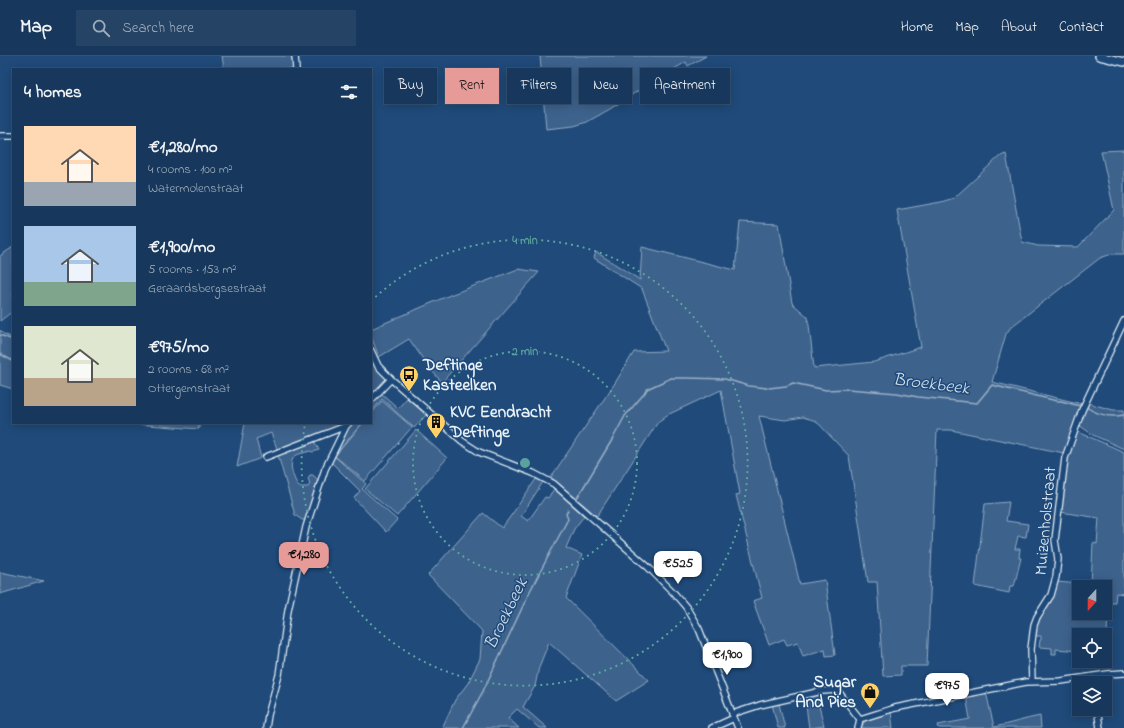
<!DOCTYPE html>
<meta charset="utf-8">
<style>
body{margin:0;font-family:"Indie Flower",sans-serif;background:#244365;color:#f1f3f6;height:100vh;display:flex;flex-direction:column;font-size:15px;white-space:nowrap}
*{box-sizing:border-box;margin:0}
p{font-size:13px;color:#9eacbb}
.icon{flex:none;width:22px;height:22px;fill:none;stroke:currentColor;stroke-width:2;stroke-linecap:round;stroke-linejoin:round}
.map{position:relative;flex:1;overflow:hidden}
.details{position:absolute;left:12px;top:12px;width:360px;height:356px;display:flex;flex-direction:column;background:#17385c;border-radius:0px;box-shadow:0 2px 10px #0003,0 0 0 1px #365272}
.details>*{flex:none}
.hud{position:absolute;left:384px;top:12px;width:380px;height:36px;display:flex;gap:8px}
.needle{width:26px;rotate:201deg}
.controls{position:absolute;left:1072px;top:524px;display:grid;gap:8px}
.controls a{display:grid;place-items:center;width:40px;height:40px;border-radius:0px;background:#17385c;box-shadow:0 2px 10px #0003,0 0 0 1px #365272;font-size:20px}
.price{position:absolute;translate:-50% -34px;padding:0 9px;border-radius:8px;background:#fff;color:#222;font-size:13px;line-height:26px;filter:drop-shadow(0 1px 2px #0008)}
.price::after{content:'';position:absolute;left:50%;top:24px;width:12px;height:9px;margin-left:-6px;background:inherit;clip-path:polygon(0 0,100% 0,50% 100%)}
.price.selected{background:#e69b98;color:#111}
ul{padding:0;list-style:none}
li{display:flex;align-items:center;gap:12px;height:100px;padding:0 12px}
li span{display:grid;place-items:center;flex:none;width:112px;height:80px;border-radius:0px;color:#555}
li>.icon{margin-inline-start:auto}
span .icon{width:48px;height:48px;fill:#fffc;stroke-width:1}
li b{font-size:17px}
h2{display:flex;justify-content:space-between;align-items:center;height:48px;padding:0 12px;font-size:17px}
.pill{padding:0 14px;border-radius:0px;background:#17385c;box-shadow:0 2px 10px #0003,0 0 0 1px #365272;font-size:14px;line-height:36px}
.pill.selected{background:#e69b98;color:#111}
header{display:flex;align-items:center;gap:24px;box-sizing:border-box;height:56px;padding:0 20px;background:#17385c;border-bottom:1px solid #365272}
header strong{font-size:19px}
nav{display:flex;gap:22px;margin-inline-start:auto;font-size:14px}
.search{width:280px;height:36px;background:#244365;display:flex;align-items:center;gap:10px;box-sizing:border-box;padding:0 14px;border-radius:0px;color:#9eacbb;font-size:15px}
.map>svg:first-child{display:block}
.green{fill:#3c628c;stroke:#92aac2;fill-rule:evenodd}
.lines{fill:none;stroke-linecap:round;stroke-linejoin:round}
.stream{stroke:#9ab0c7;stroke-width:1.5}
.minor-casing{stroke:#e8f1f8;stroke-width:8}
.major-casing{stroke:#e8f1f8;stroke-width:10}
.minor{stroke:#1f4a7a;stroke-width:5.5}
.major{stroke:#1f4a7a;stroke-width:7}
.ring{fill:none;stroke:#5ba19e;stroke-width:2;stroke-dasharray:2 4}
.labels{text-anchor:middle;dominant-baseline:central;stroke-width:3;stroke-linejoin:round;paint-order:stroke}
.poi-label{font-size:17px;font-weight:bold;fill:#e8f1f8;stroke:#1f4a7a;text-anchor:start}
.street-label{font-size:17px;fill:#e8f1f8;stroke:#1f4a7a}
.water-label{font-size:18px;font-style:italic;fill:#d4e1ec;stroke:#1f4a7a}
.centre{fill:#5ba19e;stroke:#1f4a7a;stroke-width:2}
.ring-label{font-size:12px;text-anchor:middle;font-weight:bold;fill:#5ba19e;stroke:#1f4a7a;stroke-width:3;stroke-linejoin:round;paint-order:stroke}
</style>
<header>
<strong>Map</strong>
<div class="search"><svg class="icon" aria-label="search" viewBox="0 0 24 24"><circle cx="10" cy="10" r="6"/><path d="M15 15l6 6"/></svg>Search here</div>
<nav><a>Home</a><a>Map</a><a>About</a><a>Contact</a></nav>
</header>
<div class="map">
<svg width="1124" height="672" viewBox="0 0 1124 672">
<rect width="100%" height="100%" fill="#1f4a7a"/>
<filter id="ink" filterUnits="userSpaceOnUse"><feTurbulence type="fractalNoise" baseFrequency=".025" numOctaves="2"/><feDisplacementMap in="SourceGraphic" scale="8" xChannelSelector="R" yChannelSelector="G"/><feConvolveMatrix kernelMatrix="1 2 1 2 8 2 1 2 1" color-interpolation-filters="sRGB"/></filter>
<g filter="url(#ink)">
<path class="green" d="M222,0H293V13H224Z
M540,0H706L688,10L686,6L647,29L610,53L587,66L574,70L546,73Z
M1124,94V198H1112L1100,202L1011,271L1006,278L992,326L1082,348L1064,397L951,374H937L927,610H901V619L883,620L877,526H868L849,400L819,368L813,364L803,361L785,364L759,360L800,528L825,524L835,599L826,600L825,593L803,600L798,586L787,589L784,583L769,589L753,545L762,542L736,439L740,438L721,334L667,359L658,366L597,460L551,421L615,327L634,296L666,295L642,233L594,202L596,196L640,224L642,191L735,214L740,166L779,168L792,247L808,261L814,312L874,306L921,291L897,154L941,146L954,142L1000,100L1006,98L1022,186L1038,190L1078,191L1114,154L1101,95Z
M13,191V255L0,265V200Z
M518,213L539,216L442,326L430,313L409,283L379,301L371,280V273L450,239Z
M0,274L4,278L13,282V333L0,329Z
M371,303L379,316L386,323L385,326L371,341Z
M381,337L398,352L407,342L426,359L414,372L382,343L371,356V347Z
M382,345L412,371L365,425L335,400L363,367H371V358Z
M1088,347L1113,354H1124V393L1093,379L1079,369Z
M122,367H199V373Z
M245,367H346L278,395L271,377L256,383L261,402L237,411Z
M352,367H362L334,400L366,428L362,433L397,464L386,476L354,442L360,435L331,406L349,371Z
M416,374L447,402L397,460L365,433Z
M1076,375L1124,396V538L1116,537L1115,546H1108L1107,581H1105V579H1079V595L1056,593V598H1052V592L1039,591L1040,584H1041V580H1034L1037,567L1057,526L1091,529L1093,487L1097,488L1099,462L1060,456L1068,400ZM1079,531H1105V557H1079Z
M314,385L319,394L313,396L310,395C306,397 299,397 295,400C287,407 294,424 299,431H308L310,428L308,422L310,419H313L318,424L306,464H302L295,459L278,399Z
M536,423L543,426L521,460L528,465L545,441L548,442L554,433L584,460L574,473L566,492L582,499L566,542L649,624L616,645L549,586L539,611L535,630L523,651L547,672H539L517,653L508,662L519,672H442L455,644L468,627L480,603L482,575L428,519L483,457L502,472L515,454Z
M1009,446L1006,465L1028,468L1026,481L1018,480L1015,493H1020L1019,502H1021L1014,530H1010L1009,537L975,530L985,448Z
M0,516L44,525L0,538Z
M986,636L994,671C1010,668 1024,663 1040,660L1041,672H939L938,669L970,663L966,640Z
M819,638L822,649L819,650L824,670L809,672L805,642Z
M772,648H779L785,672H778Z
M891,656L893,672H860L866,664Z"/>
<g class="lines">
<path class="stream" d="M0,279L13,284
M0,298L13,305
M13,301V305
M687,322L725,323L749,330L767,332
M769,332L786,330L793,327L826,334L848,333L897,337L918,341L977,347L992,329L1057,345H1061L1080,350
M644,338L647,333L671,322H686
M1086,351C1098,359 1110,362 1124,359
M577,442L612,384L625,360L643,339
M463,672L483,635L530,535L568,463L566,458L568,454"/>
<g class="minor-casing">
<path id="minor" d="M295,0L296,13
M0,80H13
M371,295L378,310L391,323L462,385L479,396L533,417L554,428L648,511L673,536L686,551L699,573L738,672
M371,344L391,323
M266,401L346,370L349,367
M1032,625L1031,593L1034,569L1037,561L1051,539L1056,521L1058,503L1055,484L1065,402L1082,354L1124,265
M1097,653L1100,672
M732,658L760,649L822,635L837,634L860,663
M860,663L895,652L1026,626L1061,625L1108,618L1124,617
M266,672L268,659L279,619L288,554L306,471L325,413L346,370
M712,672L734,662
M858,672L860,663"/>
</g>
<g class="major-casing">
<path id="major" d="M1099,0L1124,6"/>
</g>
<use href="#minor" class="minor"/>
<use href="#major" class="major"/>
</g>
</g>
<g class="ring">
<circle cx="525" cy="407" r="112"/>
<path d="M371 245A223 223 0 1 1 305 368"/>
</g>
<defs>
<g id="bus-pin" transform="scale(1)"><path d="M0 17L-7.5 6A9.5 9.5 0 1 1 7.5 6Z" fill="#ffd166" stroke="#1f4a7a"/><path d="M-5-6H5V4H4V6H2V4H-2V6H-4V4H-5ZM-3.5-4V0h7V-4ZM-3.5 1.2v1.5H-2V1.2ZM2 1.2v1.5H3.5V1.2Z" fill="#111"/></g>
<g id="building-pin" transform="scale(1)"><path d="M0 17L-7.5 6A9.5 9.5 0 1 1 7.5 6Z" fill="#ffd166" stroke="#1f4a7a"/><path d="M-4-6H4V6H1V3H-1V6H-4ZM-2.5-4.3h1.7v1.8h-1.7ZM.8-4.3h1.7v1.8H.8ZM-2.5-1h1.7V.8h-1.7ZM.8-1h1.7V.8H.8Z" fill="#111"/></g>
<g id="shop-pin" transform="scale(1)"><path d="M0 17L-7.5 6A9.5 9.5 0 1 1 7.5 6Z" fill="#ffd166" stroke="#1f4a7a"/><path d="M-5-2.5h2.3a2.7 3.5 0 0 1 5.4 0H5L5.5 6h-11ZM-1.5-2.5h3a1.5 2.3 0 0 0-3 0Z" fill="#111"/></g>
</defs>
<g fill-rule="evenodd">
<use href="#bus-pin" x="409" y="319"/>
<use href="#building-pin" x="436" y="366"/>
<use href="#shop-pin" x="870" y="636"/>
</g>
<g class="labels">
<g class="poi-label">
<text x="423" y="309">Deftinge<tspan x="423" dy="20">Kasteelken</tspan></text>
<text x="450" y="356">KVC Eendracht<tspan x="450" dy="20">Deftinge</tspan></text>
<text x="856" y="626" text-anchor="end">Sugar<tspan x="856" dy="20">And Pies</tspan></text>
</g>
<g class="street-label">
<text transform="translate(1046 465) rotate(-85)">Muizenholstraat</text>
</g>
<g class="water-label">
<text transform="translate(931 329) rotate(7)">Broekbeek</text>
<text transform="translate(507 558) rotate(-64)">Broekbeek</text>
</g>
</g>
<circle cx="525" cy="407" r="6" class="centre"/>
<g class="ring-label">
<text x="525" y="188">4 min</text>
<text x="525" y="299">2 min</text>
</g>
</svg>
<div class="controls">
<a><svg class="needle" viewBox="-14 -14 28 28"><path d="M0-13l5 13h-10z" fill="#e53935"/><path d="M0 13l5-13h-10z" fill="#9eacbb"/></svg></a>
<a><svg class="icon" aria-label="locate" viewBox="0 0 24 24"><circle cx="12" cy="12" r="6"/><path d="M12 2v4M12 18v4M2 12h4M18 12h4"/></svg></a>
<a><svg class="icon" aria-label="layers" viewBox="0 0 24 24"><path d="M12 4l9 5-9 5-9-5zM3 14l9 5 9-5"/></svg></a>
</div>
<b class="price selected" style="left:304px;top:520px">€1,280</b>
<b class="price" style="left:678px;top:529px">€525</b>
<b class="price" style="left:727px;top:620px">€1,900</b>
<b class="price" style="left:947px;top:651px">€975</b>
<div class="hud">
<a class="pill">Buy</a>
<a class="pill selected">Rent</a>
<a class="pill">Filters</a>
<a class="pill">New</a>
<a class="pill">Apartment</a>
</div>
<section class="details">
<h2>4 homes<svg class="icon" aria-label="filters" viewBox="0 0 24 24"><path d="M4 7h16M4 17h16"/><circle cx="9" cy="7" r="2"/><circle cx="15" cy="17" r="2"/></svg></h2>
<ul>
<li><span style="background:linear-gradient(#ffd9b3 70%,#9aa5b1 0)"><svg class="icon" aria-label="home" viewBox="0 0 24 24"><path d="M3 11l9-7 9 7M6 9v11h12V9"/></svg></span><div><b>€1,280/mo</b><p>4 rooms · 100 m²</p><p>Watermolenstraat</p></div></li>
<li><span style="background:linear-gradient(#a9c7e8 70%,#7fa58c 0)"><svg class="icon" aria-label="home" viewBox="0 0 24 24"><path d="M3 11l9-7 9 7M6 9v11h12V9"/></svg></span><div><b>€1,900/mo</b><p>5 rooms · 153 m²</p><p>Geraardsbergsestraat</p></div></li>
<li><span style="background:linear-gradient(#dfe7d0 65%,#b9a48a 0)"><svg class="icon" aria-label="home" viewBox="0 0 24 24"><path d="M3 11l9-7 9 7M6 9v11h12V9"/></svg></span><div><b>€975/mo</b><p>2 rooms · 68 m²</p><p>Ottergemstraat</p></div></li>
</ul>
</section>
</div>
